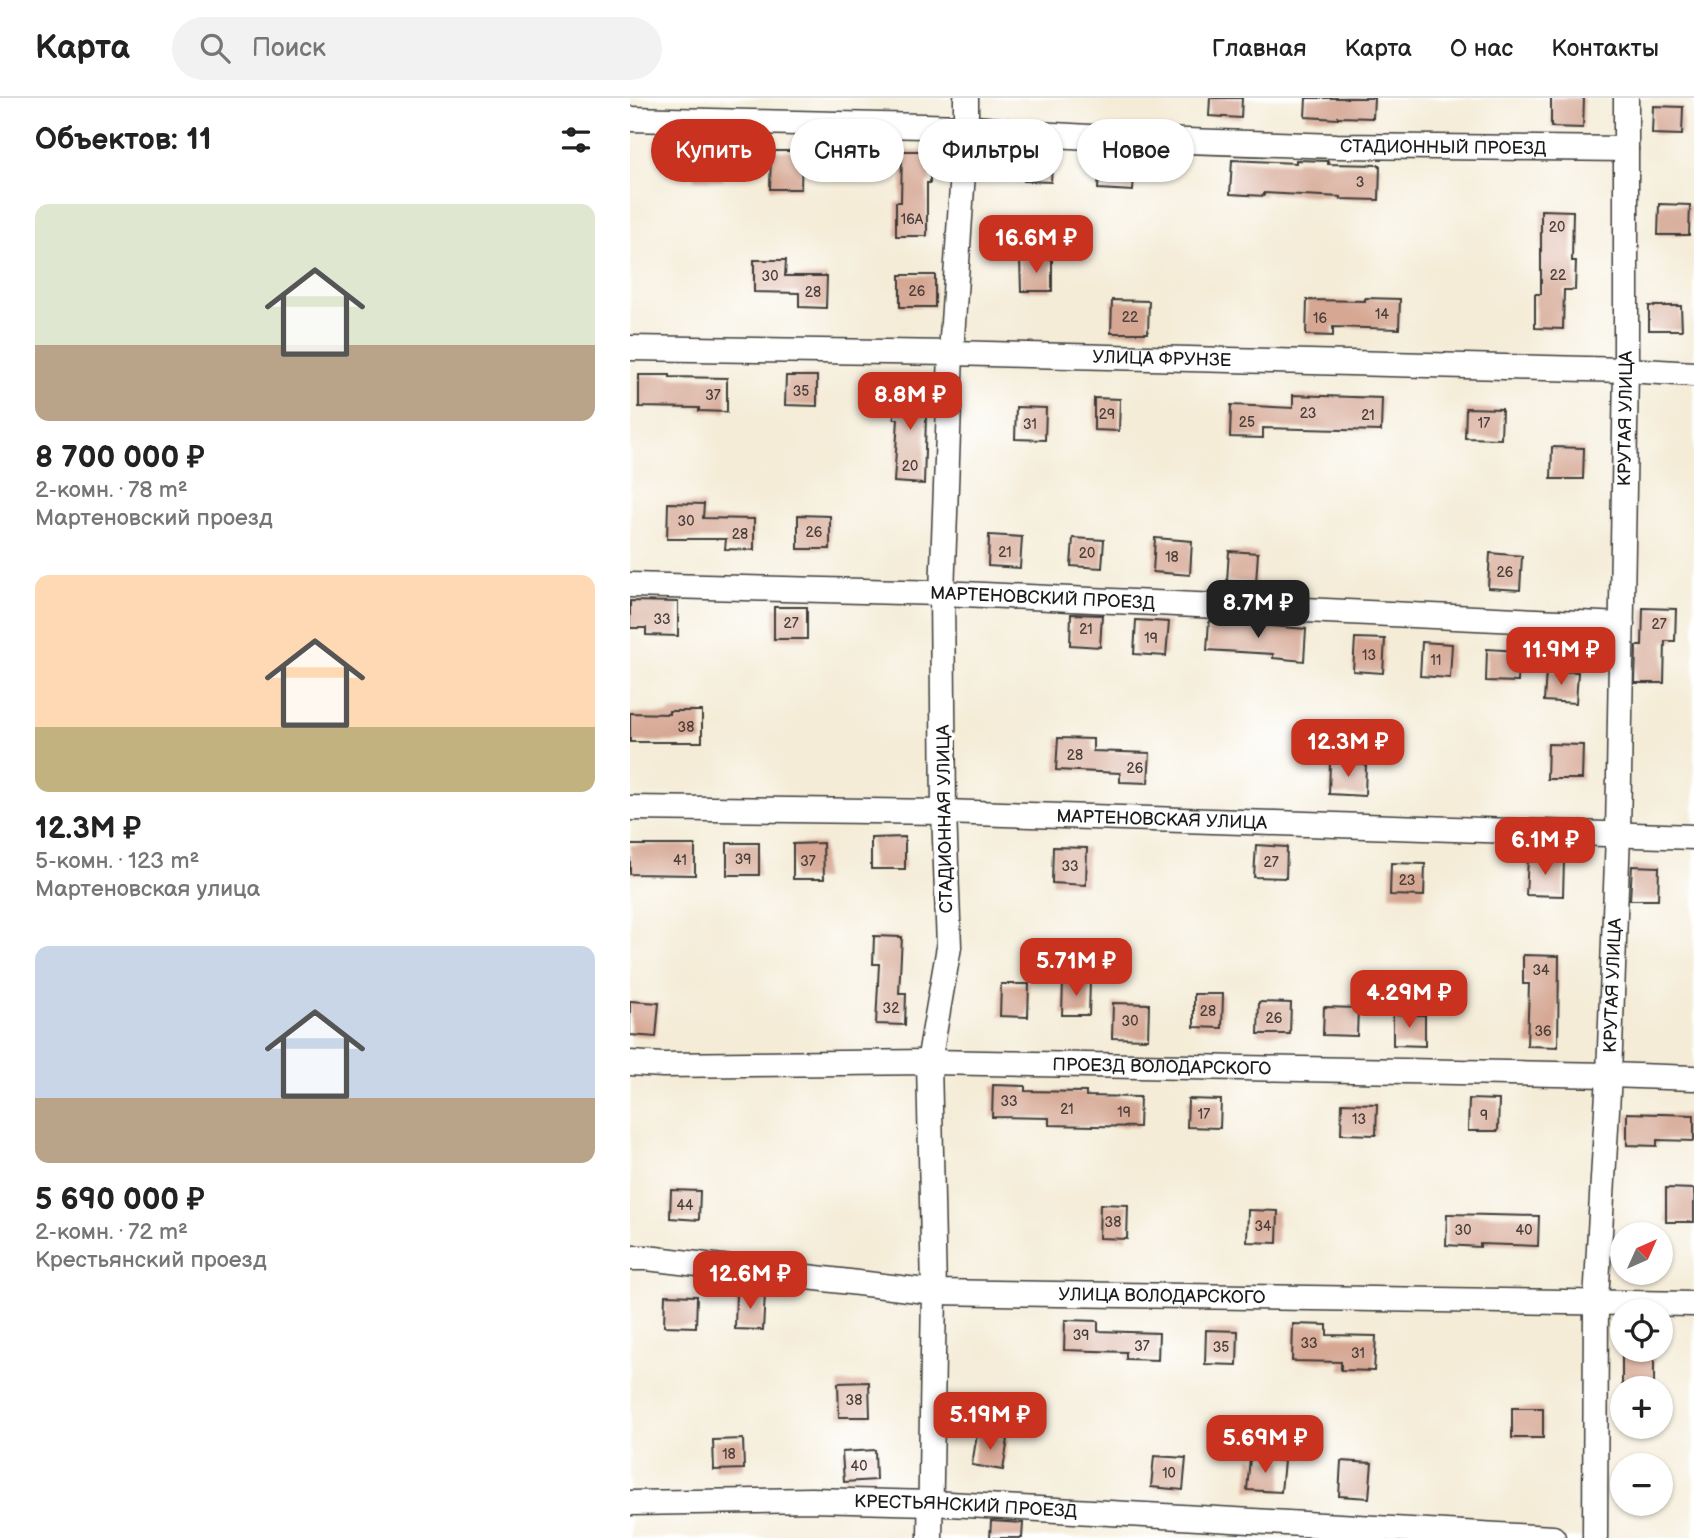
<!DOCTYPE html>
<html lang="ru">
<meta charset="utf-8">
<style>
body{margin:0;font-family:"Balsamiq Sans",sans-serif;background:#f2f2f2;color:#222;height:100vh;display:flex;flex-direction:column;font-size:26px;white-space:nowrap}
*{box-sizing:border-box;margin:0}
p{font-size:23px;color:#767676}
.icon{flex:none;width:38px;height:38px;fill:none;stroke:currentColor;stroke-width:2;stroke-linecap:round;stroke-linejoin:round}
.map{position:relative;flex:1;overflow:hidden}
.panel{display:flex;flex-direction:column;background:#fff;width:630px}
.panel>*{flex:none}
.hud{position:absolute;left:21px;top:21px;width:665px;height:63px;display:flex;gap:14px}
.needle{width:46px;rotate:45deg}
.tools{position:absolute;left:980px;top:1124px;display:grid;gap:14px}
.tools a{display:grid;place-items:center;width:63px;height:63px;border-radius:50%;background:#fff;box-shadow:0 2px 5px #0004;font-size:35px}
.price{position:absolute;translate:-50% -60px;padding:0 16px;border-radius:14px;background:#c8321e;color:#fff;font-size:23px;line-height:46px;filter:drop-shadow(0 2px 4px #0008)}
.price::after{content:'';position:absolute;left:50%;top:42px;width:21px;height:16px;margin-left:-10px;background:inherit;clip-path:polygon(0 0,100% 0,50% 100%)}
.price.active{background:#222;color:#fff}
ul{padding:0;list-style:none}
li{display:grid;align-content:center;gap:14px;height:371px;padding:0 35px}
li span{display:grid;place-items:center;height:217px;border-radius:14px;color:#555}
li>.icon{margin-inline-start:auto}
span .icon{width:126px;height:126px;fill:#fffc;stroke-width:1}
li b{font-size:30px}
h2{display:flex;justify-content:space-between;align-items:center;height:84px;padding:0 35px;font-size:30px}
.chip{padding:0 24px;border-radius:32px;background:#fff;box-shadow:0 2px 5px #0004;font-size:24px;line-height:63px}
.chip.active{background:#c8321e;color:#fff}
header{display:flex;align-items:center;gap:42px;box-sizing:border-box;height:98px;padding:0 35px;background:#fff;border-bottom:2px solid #e0e0e0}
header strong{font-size:33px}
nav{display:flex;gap:38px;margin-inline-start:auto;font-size:24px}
.search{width:490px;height:63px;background:#f2f2f2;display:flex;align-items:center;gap:18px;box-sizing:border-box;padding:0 24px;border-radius:38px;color:#767676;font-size:26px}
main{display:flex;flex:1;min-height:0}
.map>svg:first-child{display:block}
.building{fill:#d6a894}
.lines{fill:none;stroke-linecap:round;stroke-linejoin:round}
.minor-casing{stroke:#3c3b38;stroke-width:27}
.minor{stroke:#fff;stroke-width:24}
.labels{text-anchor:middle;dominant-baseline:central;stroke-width:7;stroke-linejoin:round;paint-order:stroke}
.number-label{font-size:14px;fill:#4a3f3a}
.street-label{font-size:18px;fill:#1c1c1c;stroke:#fff}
</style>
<header>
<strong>Карта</strong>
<div class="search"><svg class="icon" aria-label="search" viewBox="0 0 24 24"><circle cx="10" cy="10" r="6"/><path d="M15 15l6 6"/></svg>Поиск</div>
<nav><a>Главная</a><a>Карта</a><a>О нас</a><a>Контакты</a></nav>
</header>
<main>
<section class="panel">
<h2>Объектов: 11<svg class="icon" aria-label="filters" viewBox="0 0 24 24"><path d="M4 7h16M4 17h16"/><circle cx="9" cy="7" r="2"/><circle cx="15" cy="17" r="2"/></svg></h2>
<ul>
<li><span style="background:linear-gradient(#dfe7d0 65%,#b9a48a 0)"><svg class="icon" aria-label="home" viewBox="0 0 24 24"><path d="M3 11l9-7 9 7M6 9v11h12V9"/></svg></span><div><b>8 700 000 ₽</b><p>2-комн. · 78 m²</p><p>Мартеновский проезд</p></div></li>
<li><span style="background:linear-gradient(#ffd9b3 70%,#c2b280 0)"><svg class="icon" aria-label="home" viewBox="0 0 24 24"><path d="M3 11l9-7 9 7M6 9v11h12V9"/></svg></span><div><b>12.3M ₽</b><p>5-комн. · 123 m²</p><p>Мартеновская улица</p></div></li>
<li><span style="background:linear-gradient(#c9d6e8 70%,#b9a48a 0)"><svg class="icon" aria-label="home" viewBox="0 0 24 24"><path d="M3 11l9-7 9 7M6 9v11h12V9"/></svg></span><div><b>5 690 000 ₽</b><p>2-комн. · 72 m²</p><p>Крестьянский проезд</p></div></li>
</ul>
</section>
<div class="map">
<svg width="1064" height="1440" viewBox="0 0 1064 1440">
<rect width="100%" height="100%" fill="#fff"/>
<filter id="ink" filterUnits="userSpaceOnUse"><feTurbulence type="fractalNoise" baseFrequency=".0143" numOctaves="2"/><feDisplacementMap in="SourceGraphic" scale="14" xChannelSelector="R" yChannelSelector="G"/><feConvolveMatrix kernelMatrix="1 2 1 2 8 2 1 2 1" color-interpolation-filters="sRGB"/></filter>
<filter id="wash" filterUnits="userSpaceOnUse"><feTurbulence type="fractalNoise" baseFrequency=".00686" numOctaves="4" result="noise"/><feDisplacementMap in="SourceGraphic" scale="28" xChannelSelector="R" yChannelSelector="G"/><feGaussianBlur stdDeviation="1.57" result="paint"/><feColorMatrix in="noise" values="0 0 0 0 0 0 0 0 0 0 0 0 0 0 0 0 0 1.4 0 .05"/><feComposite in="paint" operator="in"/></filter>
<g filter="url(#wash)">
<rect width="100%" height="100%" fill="#f4ecd7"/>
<g id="blocks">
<path class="building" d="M580,0H612L611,20L579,18Z
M676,0H744L743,20L708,19V21L675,19Z
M921,0H954L953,30L921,29Z
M1023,8L1053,9L1052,37L1022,36Z
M396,50L423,52L421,84L394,83Z
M141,53H172L171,91H140Z
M272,53H300V85H297V138H266V104H271Z
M64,54H94L93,83L64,82Z
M470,59L505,61L503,93L468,91Z
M602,62L666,65V62L698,63V66L750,67L749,102L711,101V99L634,95V98L600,96Z
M1029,106L1060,107L1059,137H1028Z
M911,112L943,113L942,163H946L945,192H934L933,231L905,230V196H911Z
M390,161H422V193H391Z
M124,162H156L155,178H197L196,210L169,209V195L124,194Z
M270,177H305V209H270Z
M735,200L770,201L769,231L703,229V238L676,237L677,202L735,203Z
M482,202L519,203L518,235H481Z
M1019,208H1051L1052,232H1019Z
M9,277H40V279L97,280V314L69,313V310L9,309Z
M156,278H187V308L155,307Z
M265,284L297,285L294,386L264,384L268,321H264Z
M663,297L752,300L751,333L633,330V340L600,339L601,307L663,310Z
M464,300L490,301L489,333L464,332Z
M386,309L416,310L415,342L385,341Z
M836,310L872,311L871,341L835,340Z
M922,349L954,350L953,381H921Z
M38,405L74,406L73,420L124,421V452L95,451L96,441H37Z
M168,417L200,418V451H168Z
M359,437L392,439L390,470L358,468Z
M443,440L474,442L472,470L441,468Z
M525,440L562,443L560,477L523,474Z
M599,453L628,455L626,485L597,483Z
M860,455L892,458L890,492L858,490Z
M0,503L48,504V538L16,537V530H0Z
M144,509H177V541H144Z
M1013,510L1046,511L1045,543H1035L1034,585H1005L1006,548H1012Z
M441,516L472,517L470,549L440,547Z
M506,522L539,524L536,558L504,556Z
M579,523L676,531L674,563L643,560V556L577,552Z
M725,540L755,541L753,575L723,573Z
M792,544L822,546L820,580L790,578Z
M857,551L889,553L888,584L856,583Z
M916,573L948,574L946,605L914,603Z
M39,613H72V644H0V615L39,616Z
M428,640L463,641V653L520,655L518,685L490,684V675L426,672Z
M918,646L953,647L952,681H917Z
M700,664L736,666L735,698L699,696Z
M275,739V771H241V740Z
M97,745H129V777H97Z
M193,745L194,781H163V746Z
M0,747H65V777L0,776Z
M626,747L657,749L656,780L624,779Z
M423,749L457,750L456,787L422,785Z
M898,760L934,762L933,798L896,797Z
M761,765L795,766L794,798L760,797Z
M1002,768L1029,769L1028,802H1000Z
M244,838L272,839L269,895H276L275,927L246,926L249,866H243Z
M893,857L929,858L928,949L897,948L899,886H893Z
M433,882L460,883L459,917H432Z
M371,886H399L398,919L370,918Z
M564,896H593L592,930L564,929Z
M0,903L29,905L26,939L0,937Z
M629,904L661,905L660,936H628Z
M483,905L519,906L518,941L482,940Z
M694,909L728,910L727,938L693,937Z
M763,916L795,917V948L763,947Z
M363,987L395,988V993L456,994V998L510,999L509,1029L419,1027V1020L362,1019Z
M558,1001L591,1002L590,1030L557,1029Z
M839,1001L869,1002L868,1033H838Z
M712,1005L747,1006L746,1037L711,1036Z
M997,1015L1064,1017V1043L1027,1042V1048L997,1047Z
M1036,1090L1064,1091V1124H1036Z
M41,1092L70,1093L69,1122L40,1120Z
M470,1106L498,1107L497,1141L469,1140Z
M618,1112L648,1113L647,1145L617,1144Z
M817,1116L909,1118L908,1148L850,1146V1149L816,1147Z
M106,1194L135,1195L133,1232L105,1231Z
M35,1197L67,1198L66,1229L34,1228Z
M435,1222L468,1223V1233L529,1235L528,1262L496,1261V1254L434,1252Z
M663,1226L697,1227V1237L746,1238L744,1273L711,1272V1264L662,1263Z
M576,1232L608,1233L607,1267L575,1266Z
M992,1254H1024V1286H992Z
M239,1284L240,1319H209L208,1285Z
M882,1310H913V1340H882Z
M347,1336L378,1341L373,1372L342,1367Z
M113,1341L114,1371L84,1372L83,1342Z
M245,1352L246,1382L214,1384L212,1354Z
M524,1358L556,1360L553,1392L521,1389Z
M620,1360L654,1363L651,1394L617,1392Z
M711,1363L742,1365L739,1400L709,1398Z
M361,1423L393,1425L392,1440H360Z"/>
</g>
</g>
<g filter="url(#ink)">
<use href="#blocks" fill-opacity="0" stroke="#3c3b38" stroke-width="2"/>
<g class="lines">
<g class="minor-casing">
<g id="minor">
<path id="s1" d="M0,21L336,29L406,36L495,41L707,48L996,51"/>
<path id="s2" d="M0,250L321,255L996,272L1064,276"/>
<path id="s3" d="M0,487L312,495L992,527"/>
<path id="s4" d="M0,710L314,714L1064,739"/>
<path id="s5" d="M0,965L33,967L299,964L979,977L1064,980"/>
<path id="s6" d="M0,1160H17L304,1194L1064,1206"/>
<path id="s7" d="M0,1405L181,1402L301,1405L923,1440"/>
<path d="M300,1440L304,1194L299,964L319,849L314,714L312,495L321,255L336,29V0"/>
<path id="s8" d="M965,1440L966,1203L979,977L988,736L996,272V0"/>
</g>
</g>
<use href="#minor" class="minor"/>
</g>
</g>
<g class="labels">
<g class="number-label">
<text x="730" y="84">3</text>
<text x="282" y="121">16А</text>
<text x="927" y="129">20</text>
<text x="928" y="177">22</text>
<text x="140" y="178">30</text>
<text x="287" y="193">26</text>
<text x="183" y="194">28</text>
<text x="752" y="216">14</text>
<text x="500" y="219">22</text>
<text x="690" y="220">16</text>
<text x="171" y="293">35</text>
<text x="83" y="297">37</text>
<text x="678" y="315">23</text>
<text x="477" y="316">29</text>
<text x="738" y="317">21</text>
<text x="617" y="324">25</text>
<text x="854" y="325">17</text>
<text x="400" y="326">31</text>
<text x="280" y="368">20</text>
<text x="56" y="423">30</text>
<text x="184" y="434">26</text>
<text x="110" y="436">28</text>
<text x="375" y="454">21</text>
<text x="457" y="455">20</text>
<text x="542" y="459">18</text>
<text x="875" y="474">26</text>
<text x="32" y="521">33</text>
<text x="161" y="525">27</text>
<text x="1029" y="526">27</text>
<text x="456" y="531">21</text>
<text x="521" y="540">19</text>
<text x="739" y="557">13</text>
<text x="806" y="562">11</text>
<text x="56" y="629">38</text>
<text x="445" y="657">28</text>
<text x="505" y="670">26</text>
<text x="113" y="761">39</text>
<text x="50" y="762">41</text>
<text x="178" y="763">37</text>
<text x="641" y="764">27</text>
<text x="440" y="768">33</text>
<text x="777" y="782">23</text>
<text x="911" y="872">34</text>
<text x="261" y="910">32</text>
<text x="578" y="913">28</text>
<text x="644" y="920">26</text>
<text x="500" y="923">30</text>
<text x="913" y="933">36</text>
<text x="379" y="1003">33</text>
<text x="437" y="1011">21</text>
<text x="494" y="1014">19</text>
<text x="574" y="1016">17</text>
<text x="854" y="1017">9</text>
<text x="729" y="1021">13</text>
<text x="55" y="1107">44</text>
<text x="483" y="1124">38</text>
<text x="633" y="1128">34</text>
<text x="833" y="1132">30</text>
<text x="894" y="1132">40</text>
<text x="451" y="1237">39</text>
<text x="679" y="1245">33</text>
<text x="512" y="1248">37</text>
<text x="591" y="1249">35</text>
<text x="728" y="1255">31</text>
<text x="224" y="1302">38</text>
<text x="99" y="1356">18</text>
<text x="229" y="1368">40</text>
<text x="539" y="1375">10</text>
</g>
<g class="street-label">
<text stroke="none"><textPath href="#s1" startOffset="814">СТАДИОННЫЙ ПРОЕЗД</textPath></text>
<text stroke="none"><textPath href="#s2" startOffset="532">УЛИЦА ФРУНЗЕ</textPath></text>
<text stroke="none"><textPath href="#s8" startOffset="1120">КРУТАЯ УЛИЦА</textPath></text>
<text stroke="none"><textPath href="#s3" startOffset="413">МАРТЕНОВСКИЙ ПРОЕЗД</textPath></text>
<text transform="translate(315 721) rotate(-91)">СТАДИОННАЯ УЛИЦА</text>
<text stroke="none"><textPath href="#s4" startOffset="532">МАРТЕНОВСКАЯ УЛИЦА</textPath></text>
<text stroke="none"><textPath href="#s8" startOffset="553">КРУТАЯ УЛИЦА</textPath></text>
<text stroke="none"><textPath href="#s5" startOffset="532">ПРОЕЗД ВОЛОДАРСКОГО</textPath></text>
<text stroke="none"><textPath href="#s6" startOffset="534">УЛИЦА ВОЛОДАРСКОГО</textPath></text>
<text stroke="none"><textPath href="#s7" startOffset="336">КРЕСТЬЯНСКИЙ ПРОЕЗД</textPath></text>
</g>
</g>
</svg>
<div class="tools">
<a><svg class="needle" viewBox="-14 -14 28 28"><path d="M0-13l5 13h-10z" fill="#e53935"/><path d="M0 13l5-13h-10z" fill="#767676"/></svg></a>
<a><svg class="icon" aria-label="locate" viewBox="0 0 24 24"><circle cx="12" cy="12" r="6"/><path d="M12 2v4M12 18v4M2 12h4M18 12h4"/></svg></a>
<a>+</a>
<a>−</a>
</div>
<b class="price" style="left:406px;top:177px">16.6M ₽</b>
<b class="price" style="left:280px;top:334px">8.8M ₽</b>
<b class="price active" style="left:628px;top:542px">8.7M ₽</b>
<b class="price" style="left:931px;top:589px">11.9M ₽</b>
<b class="price" style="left:718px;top:681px">12.3M ₽</b>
<b class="price" style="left:915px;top:779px">6.1M ₽</b>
<b class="price" style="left:446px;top:900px">5.71M ₽</b>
<b class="price" style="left:779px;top:932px">4.29M ₽</b>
<b class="price" style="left:120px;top:1213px">12.6M ₽</b>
<b class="price" style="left:360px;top:1354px">5.19M ₽</b>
<b class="price" style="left:635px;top:1377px">5.69M ₽</b>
<div class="hud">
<a class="chip active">Купить</a>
<a class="chip">Снять</a>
<a class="chip">Фильтры</a>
<a class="chip">Новое</a>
</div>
</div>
</main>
